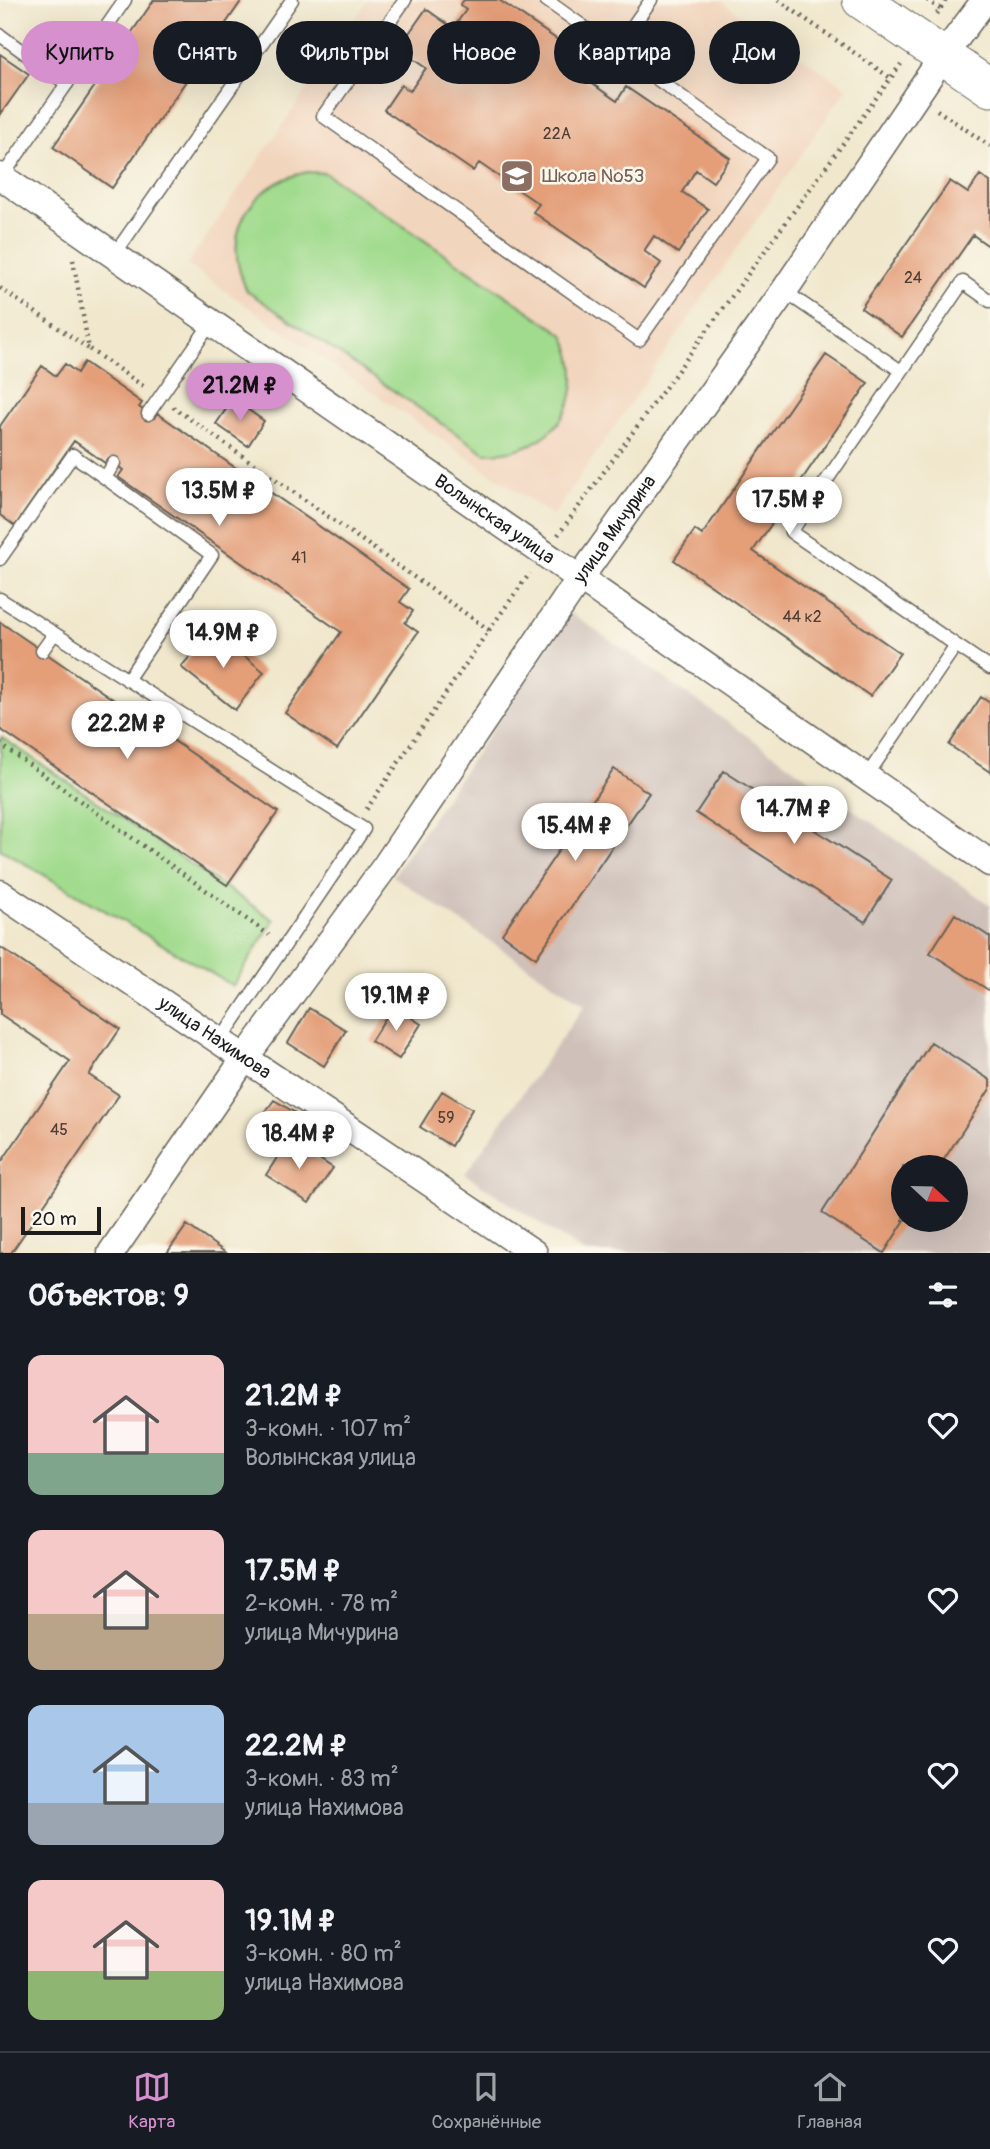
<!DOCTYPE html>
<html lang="ru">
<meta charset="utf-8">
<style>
body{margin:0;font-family:Pangolin,sans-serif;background:#242831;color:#f1f3f6;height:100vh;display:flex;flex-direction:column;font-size:26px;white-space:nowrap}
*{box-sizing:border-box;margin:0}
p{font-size:23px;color:#9ea1a6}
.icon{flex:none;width:38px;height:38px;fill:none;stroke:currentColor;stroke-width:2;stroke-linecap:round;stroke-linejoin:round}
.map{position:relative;height:1253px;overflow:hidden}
.sheet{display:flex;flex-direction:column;background:#171b24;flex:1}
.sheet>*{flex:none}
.banner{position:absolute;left:21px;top:21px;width:948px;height:63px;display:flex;gap:14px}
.needle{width:46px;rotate:112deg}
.controls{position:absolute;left:891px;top:1155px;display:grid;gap:14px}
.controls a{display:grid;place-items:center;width:77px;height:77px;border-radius:50%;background:#171b24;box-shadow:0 7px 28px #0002;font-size:35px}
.scale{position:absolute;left:21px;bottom:18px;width:80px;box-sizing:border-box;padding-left:7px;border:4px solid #1c1c1c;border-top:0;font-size:19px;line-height:24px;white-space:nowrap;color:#1c1c1c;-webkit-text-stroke:5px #fbf7ec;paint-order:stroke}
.price{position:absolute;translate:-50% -60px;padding:0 16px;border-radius:24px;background:#fff;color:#222;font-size:23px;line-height:46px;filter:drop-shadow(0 2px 4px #0008)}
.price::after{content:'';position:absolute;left:50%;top:42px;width:21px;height:16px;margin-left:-10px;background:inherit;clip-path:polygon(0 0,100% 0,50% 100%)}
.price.current{background:#d690ce;color:#111}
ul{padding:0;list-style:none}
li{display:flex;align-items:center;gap:21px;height:175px;padding:0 28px}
li span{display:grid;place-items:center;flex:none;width:196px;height:140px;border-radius:14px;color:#555}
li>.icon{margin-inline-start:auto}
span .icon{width:84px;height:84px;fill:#fffc;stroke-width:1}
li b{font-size:30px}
h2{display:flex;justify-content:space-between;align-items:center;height:84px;padding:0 28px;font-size:30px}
.chip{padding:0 24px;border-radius:32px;background:#171b24;box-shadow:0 7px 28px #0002;font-size:24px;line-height:63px}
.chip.current{background:#d690ce;color:#111}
.tabs{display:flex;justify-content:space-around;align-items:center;height:98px;border-top:2px solid #363941;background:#171b24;font-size:19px;color:#9ea1a6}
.tabs a{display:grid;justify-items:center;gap:4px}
.tabs .current{color:#d690ce}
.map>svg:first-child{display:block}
.built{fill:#f2d5bd}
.industrial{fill:#cfc1ba;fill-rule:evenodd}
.green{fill:#a1db8e;stroke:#5e7c55;stroke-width:2}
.building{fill:#e49f79}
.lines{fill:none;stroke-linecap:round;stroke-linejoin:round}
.lane-casing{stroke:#66635a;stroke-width:15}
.street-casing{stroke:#66635a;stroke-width:29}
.secondary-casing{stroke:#66635a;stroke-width:39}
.path{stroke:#66635a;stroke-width:4.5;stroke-dasharray:2 5;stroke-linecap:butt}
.lane{stroke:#fff;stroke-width:12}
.street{stroke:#fff;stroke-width:26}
.secondary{stroke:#fff;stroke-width:37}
.labels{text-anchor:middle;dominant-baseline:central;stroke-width:5;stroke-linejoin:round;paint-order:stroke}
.number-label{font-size:16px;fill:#4e3d33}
.education-label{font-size:19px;fill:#785e54;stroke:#fbf7ec;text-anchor:start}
.street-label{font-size:19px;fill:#1c1c1c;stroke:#fbf7ec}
</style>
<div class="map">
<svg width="990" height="1253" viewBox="0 0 990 1253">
<rect width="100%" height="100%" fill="#fbf7ec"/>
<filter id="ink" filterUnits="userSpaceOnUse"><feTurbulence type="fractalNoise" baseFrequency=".0143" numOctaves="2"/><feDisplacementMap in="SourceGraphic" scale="14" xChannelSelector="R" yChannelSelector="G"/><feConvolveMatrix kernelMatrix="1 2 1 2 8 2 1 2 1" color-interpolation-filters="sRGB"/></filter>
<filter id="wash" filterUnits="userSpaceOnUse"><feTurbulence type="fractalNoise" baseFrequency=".00686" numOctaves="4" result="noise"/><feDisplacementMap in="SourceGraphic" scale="28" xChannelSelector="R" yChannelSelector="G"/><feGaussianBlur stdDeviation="1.57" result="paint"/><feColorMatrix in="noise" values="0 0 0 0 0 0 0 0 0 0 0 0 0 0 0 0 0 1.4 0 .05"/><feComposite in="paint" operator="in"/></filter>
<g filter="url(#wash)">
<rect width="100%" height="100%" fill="#f0e7cc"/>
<path class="built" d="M368,0H719L847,88L553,516L187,265Z"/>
<path class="industrial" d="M571,613L990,905V1253H585L465,1174L585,1005L393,876ZM903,1167H956V1220H903Z"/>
<path class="green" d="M307,172L325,173L564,335C594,398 554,455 485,453L247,291C220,235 247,185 307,172Z
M1,737L274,920L233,986L0,849Z"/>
<g id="blocks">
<path class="building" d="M154,0H242L112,188L53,147Z
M464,0H499L568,47L558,60L617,101L626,87L730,158L713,182L696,170L682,192L708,209L678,253L654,236L644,251L661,263L644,288L533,212L539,204L479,163L473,171L384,110L401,85L410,91L426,68L398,49L426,9L453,28L466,10L460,5Z
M0,54L29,74L0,115Z
M980,175L990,182V247L973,235L902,337L861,308L950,181L968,193Z
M826,355L868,383L753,551L900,653L870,696L674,560L695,530L702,535Z
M84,362L142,403L139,407L154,418L157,413L409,589L400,602L413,611L405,623L418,632L337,749L285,713L341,632L118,477L123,470L108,459L105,463L74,441L15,526L0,515V426L42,366L56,376L65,364L77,373Z
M233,399L264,421L248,446L216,424Z
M0,622L278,812L227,885L0,729Z
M212,630L264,672L235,710L181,667Z
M981,697L990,703V772L949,745Z
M614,769L649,793L536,958L502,934Z
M724,771L892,880L865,922L696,813Z
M955,914L990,937V991L930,953Z
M0,947L120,1029L89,1075L119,1095L11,1253H0V1164L70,1061L0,1014Z
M393,1006L421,1024L399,1059L371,1041Z
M309,1008L346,1030L324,1066L288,1043Z
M931,1042L990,1080V1089L939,1167H903V1220H905L884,1253L822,1213Z
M442,1091L472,1109L451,1146L420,1127Z
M274,1100L294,1112L280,1131L261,1118Z
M289,1139L333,1168L309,1203L266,1175Z
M187,1225L226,1253H167Z"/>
</g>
</g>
<g filter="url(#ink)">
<use href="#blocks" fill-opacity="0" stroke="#66635a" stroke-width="2"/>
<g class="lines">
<g class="lane-casing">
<path id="lane" d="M405,0L323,116L639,340L768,158L546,0
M0,35L67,84
M616,50L651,0
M2,177L125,0
M114,255L292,0
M784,291L901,371
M148,414L211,323
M114,463L105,478L212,555L127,680
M0,559L73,455L105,478
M0,599L364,829L220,1041
M956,645L990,668
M42,651L54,634
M866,777L956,645L791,532L963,282L990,301"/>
</g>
<g class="street-casing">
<g id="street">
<path id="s1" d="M0,176L990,863"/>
<path id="s2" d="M0,893L534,1253"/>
<path id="s3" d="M111,1253L245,1058L384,868L580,578L784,291L943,56L985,0"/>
</g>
</g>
<g class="secondary-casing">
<path id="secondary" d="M861,0L990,88"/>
</g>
<path class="path" d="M778,0L892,79
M927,0L940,9
M937,14L946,0
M937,110L990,146
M73,260L89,349L146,388
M0,288L89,349
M173,407L489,630L366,810
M558,535L901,64
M489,630L530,573
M0,744L269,935"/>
<use href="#lane" class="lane"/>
<use href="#street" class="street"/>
<use href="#secondary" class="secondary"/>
</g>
</g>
<defs>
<g id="school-square" transform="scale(1.75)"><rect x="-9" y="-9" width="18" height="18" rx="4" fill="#8d6e63" stroke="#fbf7ec"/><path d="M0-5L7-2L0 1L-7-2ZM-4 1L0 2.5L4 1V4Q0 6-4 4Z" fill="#fff"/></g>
</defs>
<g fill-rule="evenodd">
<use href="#school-square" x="517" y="176"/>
</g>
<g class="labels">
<g class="number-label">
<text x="557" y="134">22А</text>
<text x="913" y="278">24</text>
<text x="299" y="558">41</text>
<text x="802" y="617">44 к2</text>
<text x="446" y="1118">59</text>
<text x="59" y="1130">45</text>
</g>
<g class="education-label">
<text x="542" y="176">Школа №53</text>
</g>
<g class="street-label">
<text stroke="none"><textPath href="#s1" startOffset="602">Волынская улица</textPath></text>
<text stroke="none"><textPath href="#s3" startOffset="882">улица Мичурина</textPath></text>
<text stroke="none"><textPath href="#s2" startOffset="259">улица Нахимова</textPath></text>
</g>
</g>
</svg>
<div class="controls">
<a><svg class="needle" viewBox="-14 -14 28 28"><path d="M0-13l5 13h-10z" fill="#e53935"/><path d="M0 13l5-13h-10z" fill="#9ea1a6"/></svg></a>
</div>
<div class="scale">20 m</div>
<b class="price current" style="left:240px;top:423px">21.2M ₽</b>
<b class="price" style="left:219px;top:528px">13.5M ₽</b>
<b class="price" style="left:789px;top:537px">17.5M ₽</b>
<b class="price" style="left:223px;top:670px">14.9M ₽</b>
<b class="price" style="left:127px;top:761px">22.2M ₽</b>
<b class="price" style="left:794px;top:846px">14.7M ₽</b>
<b class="price" style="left:575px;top:863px">15.4M ₽</b>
<b class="price" style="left:396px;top:1033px">19.1M ₽</b>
<b class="price" style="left:299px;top:1171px">18.4M ₽</b>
<div class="banner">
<a class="chip current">Купить</a>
<a class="chip">Снять</a>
<a class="chip">Фильтры</a>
<a class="chip">Новое</a>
<a class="chip">Квартира</a>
<a class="chip">Дом</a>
</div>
</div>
<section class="sheet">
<h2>Объектов: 9<svg class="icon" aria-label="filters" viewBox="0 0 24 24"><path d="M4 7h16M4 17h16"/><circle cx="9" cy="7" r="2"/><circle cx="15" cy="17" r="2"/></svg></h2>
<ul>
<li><span style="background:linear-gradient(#f6c9c9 70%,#7fa58c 0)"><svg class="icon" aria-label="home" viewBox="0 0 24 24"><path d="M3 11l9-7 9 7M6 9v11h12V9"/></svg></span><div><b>21.2M ₽</b><p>3-комн. · 107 m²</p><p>Волынская улица</p></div><svg class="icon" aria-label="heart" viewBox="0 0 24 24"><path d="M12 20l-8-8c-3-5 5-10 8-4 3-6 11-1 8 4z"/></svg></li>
<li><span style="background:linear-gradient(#f6c9c9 60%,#b9a48a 0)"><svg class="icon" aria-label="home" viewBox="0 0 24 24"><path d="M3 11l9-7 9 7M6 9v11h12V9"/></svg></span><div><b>17.5M ₽</b><p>2-комн. · 78 m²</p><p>улица Мичурина</p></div><svg class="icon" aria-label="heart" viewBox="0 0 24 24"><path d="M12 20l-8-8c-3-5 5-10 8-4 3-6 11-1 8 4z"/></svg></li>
<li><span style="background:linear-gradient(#a9c7e8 70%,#9aa5b1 0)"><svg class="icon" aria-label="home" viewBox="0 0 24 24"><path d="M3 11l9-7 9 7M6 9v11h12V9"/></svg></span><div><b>22.2M ₽</b><p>3-комн. · 83 m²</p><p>улица Нахимова</p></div><svg class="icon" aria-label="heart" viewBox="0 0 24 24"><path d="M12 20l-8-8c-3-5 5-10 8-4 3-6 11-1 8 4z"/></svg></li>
<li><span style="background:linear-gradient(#f6c9c9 65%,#8fb573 0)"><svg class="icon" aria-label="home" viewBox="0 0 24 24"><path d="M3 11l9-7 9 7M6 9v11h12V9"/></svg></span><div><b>19.1M ₽</b><p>3-комн. · 80 m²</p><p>улица Нахимова</p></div><svg class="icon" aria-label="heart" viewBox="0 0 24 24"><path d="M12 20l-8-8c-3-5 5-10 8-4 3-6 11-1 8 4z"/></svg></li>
</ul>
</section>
<nav class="tabs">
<a class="current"><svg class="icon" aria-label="map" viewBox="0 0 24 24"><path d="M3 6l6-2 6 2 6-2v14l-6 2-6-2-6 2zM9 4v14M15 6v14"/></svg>Карта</a>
<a><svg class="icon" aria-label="saved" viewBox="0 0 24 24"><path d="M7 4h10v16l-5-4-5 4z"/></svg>Сохранённые</a>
<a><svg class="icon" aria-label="home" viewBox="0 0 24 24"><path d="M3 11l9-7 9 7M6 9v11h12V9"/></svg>Главная</a>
</nav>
